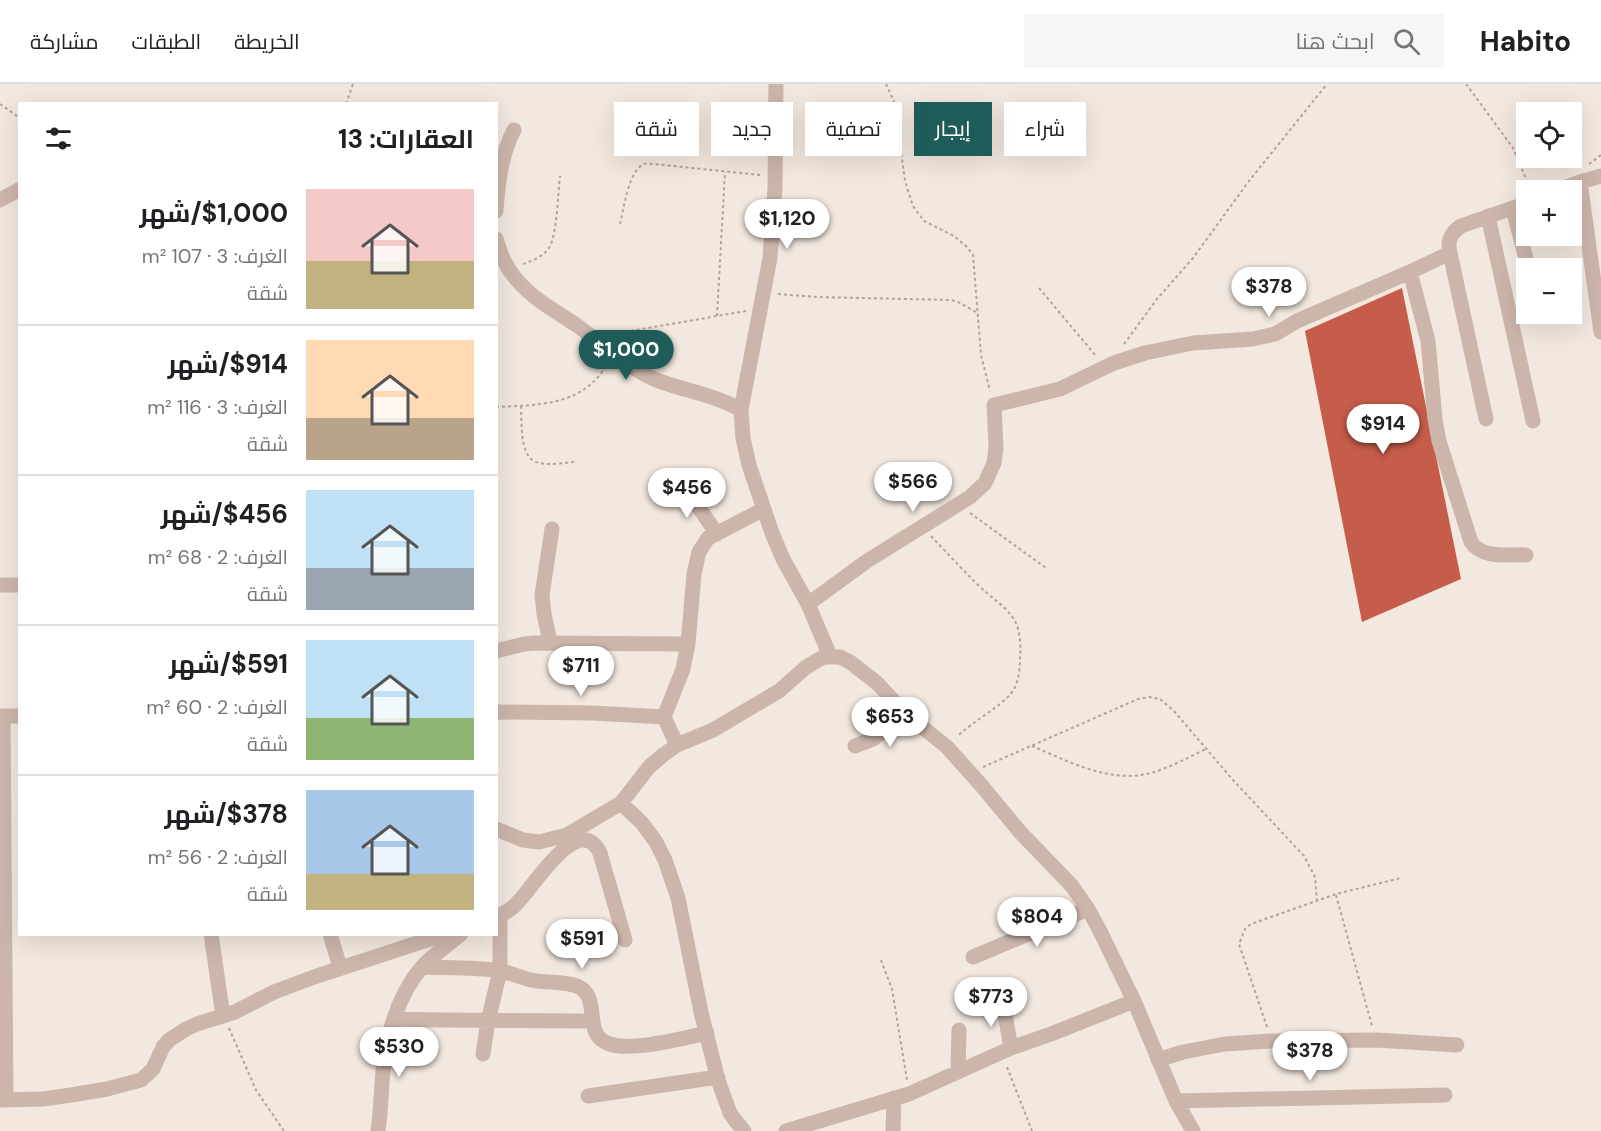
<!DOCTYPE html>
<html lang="ar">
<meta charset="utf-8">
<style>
body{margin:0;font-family:"DM Sans",Cairo,sans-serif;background:#f6f6f6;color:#202124;direction:rtl;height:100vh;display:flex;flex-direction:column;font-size:22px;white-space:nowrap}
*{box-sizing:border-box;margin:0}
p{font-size:20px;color:#757577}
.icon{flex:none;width:33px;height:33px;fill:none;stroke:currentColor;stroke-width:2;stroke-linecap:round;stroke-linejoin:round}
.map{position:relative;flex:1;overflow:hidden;direction:ltr}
.drawer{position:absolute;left:18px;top:18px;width:480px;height:834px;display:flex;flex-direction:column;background:#fff;border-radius:0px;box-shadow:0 6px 24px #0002;direction:rtl}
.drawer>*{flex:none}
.guide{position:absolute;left:516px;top:18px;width:570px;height:54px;direction:rtl;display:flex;gap:12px}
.controls{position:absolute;left:1516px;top:18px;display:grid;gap:12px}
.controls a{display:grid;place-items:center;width:66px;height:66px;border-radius:0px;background:#fff;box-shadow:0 6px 24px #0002;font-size:30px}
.price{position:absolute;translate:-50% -51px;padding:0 14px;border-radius:21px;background:#fff;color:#222;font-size:20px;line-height:39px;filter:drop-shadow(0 2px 3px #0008)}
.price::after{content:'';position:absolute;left:50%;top:36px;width:18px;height:14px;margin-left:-9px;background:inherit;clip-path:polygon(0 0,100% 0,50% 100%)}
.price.current{background:#1f5b59;color:#fff}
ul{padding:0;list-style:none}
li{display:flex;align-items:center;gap:18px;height:150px;padding:0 24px}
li+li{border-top:2px solid #e0e0e0}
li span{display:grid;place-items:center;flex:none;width:168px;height:120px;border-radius:0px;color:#555}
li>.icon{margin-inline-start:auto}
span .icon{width:72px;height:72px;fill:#fffc;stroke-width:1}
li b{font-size:26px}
h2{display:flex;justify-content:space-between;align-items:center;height:72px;padding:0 24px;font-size:26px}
.chip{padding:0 21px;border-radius:0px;background:#fff;box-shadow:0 6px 24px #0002;font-size:21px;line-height:54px}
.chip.current{background:#1f5b59;color:#fff}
header{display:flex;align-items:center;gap:36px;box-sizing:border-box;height:84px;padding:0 30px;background:#fff;border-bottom:2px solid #e0e0e0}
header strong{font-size:28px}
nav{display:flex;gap:33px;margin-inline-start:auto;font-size:21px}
.search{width:420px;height:54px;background:#f6f6f6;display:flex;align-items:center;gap:15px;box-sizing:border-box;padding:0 21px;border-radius:0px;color:#757577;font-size:22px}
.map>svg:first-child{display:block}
.building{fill:#c65c4a}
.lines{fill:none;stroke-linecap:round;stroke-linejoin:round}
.path{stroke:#b7a095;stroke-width:2;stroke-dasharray:3 3;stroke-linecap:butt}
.street{stroke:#ccb6ab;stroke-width:15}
</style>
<header>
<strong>Habito</strong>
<div class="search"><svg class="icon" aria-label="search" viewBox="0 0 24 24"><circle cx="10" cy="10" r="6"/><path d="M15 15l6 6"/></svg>ابحث هنا</div>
<nav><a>الخريطة</a><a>الطبقات</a><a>مشاركة</a></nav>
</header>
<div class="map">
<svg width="1601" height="1047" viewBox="0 0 1601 1047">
<rect width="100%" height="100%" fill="#f3e8df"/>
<path class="building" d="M1402,204L1461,495L1362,538L1305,247Z"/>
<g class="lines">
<path class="path" d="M886,0L895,20L905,97L913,122L924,137L954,152L967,163L973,171L981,271L990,307
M1466,0L1513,64L1530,104
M0,20L20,34
M346,20L353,0
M1589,80L1601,71
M620,140C624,125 628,87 644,80C647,79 651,80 654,80L760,91
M523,180C532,177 545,172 550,162C557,149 558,108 560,92
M1039,204L1096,272
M778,210L817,213L951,216L958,218L976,228
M717,232L725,88
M613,250L746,227
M1124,260L1157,215L1193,174L1249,97L1327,0
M521,322C522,337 519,372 536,378C547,382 562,379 574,378
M496,323C538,321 582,322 606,282
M970,429L1046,484
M931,452C946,468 961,484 976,499C1005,527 1023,528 1020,574C1020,584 1019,596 1014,605C1005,621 971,638 957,653
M1032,662C1068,677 1110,700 1151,689C1169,684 1189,673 1206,665
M983,683L1138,615L1150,613L1160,615L1173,626L1233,696L1304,772L1315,793L1317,817
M1336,811L1372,942
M881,876L892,905L907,996
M1267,943L1239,860L1245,845L1251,840L1336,810L1401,794
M229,944L256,1006L284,1047
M1007,983L1032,1047"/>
<path class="street" d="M1580,98L1601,248
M1558,106L1580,98L1601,92
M0,116L20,105
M1513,125L1526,175
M496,127C498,99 501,71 514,46
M1488,132L1533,337
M496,155C501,171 506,184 517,196C533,215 555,227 575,240C599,257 628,284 654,295C683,307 714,310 741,326L743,354L749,381L772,449L783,475L808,520L830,572
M1450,169L1486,335
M1410,188L1428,257L1435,335L1439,357L1471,458C1482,475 1508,470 1526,471
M741,326L770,174L775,103L776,0
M684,402L717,450
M0,501H20
M808,520L867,477L970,413L985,399L994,379L996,364L994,321L1060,305L1114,279L1145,269L1193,259L1253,255L1275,250L1297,237L1410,188L1450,169C1447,156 1451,149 1461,142L1527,119
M550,558L544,530L542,511L552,445
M496,567L524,560L535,559L688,560
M496,628L593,629L664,633
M0,632H20
M3,632L6,1016
M677,661L664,633L683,585L688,560L694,490L699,468L708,454L764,425
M855,662L873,655L906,630
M621,719L642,739L656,758L665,776L678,814L701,928L718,996L730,1029L735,1036L744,1047
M496,745L523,756L539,758L567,751L621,719L649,683L663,671L677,661L713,646L779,607L805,584L818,576L824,573H840L850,578L877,599L906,630L947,663L981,701L1020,748L1072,802L1088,825L1099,845L1134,917L1176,1017L1193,1047
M496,833C506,829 513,824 519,817C534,802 579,726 600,769L625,856
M211,850L223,932
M330,850L340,883
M973,873L1088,825
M422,883C447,884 476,883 500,887C512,889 524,895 536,897C547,898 567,898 577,902C602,912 582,949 607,959C630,969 683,954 707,949
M1003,919L1011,964
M394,935C460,937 526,936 593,937
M483,970L488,937L500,887V831
M1158,976L1183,968L1225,960L1271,957L1376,956L1457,961
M958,987L959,946
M588,1012L718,993
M0,1016L43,1015L71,1011L107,1005L141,996L153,985L163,963L169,956L186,945L197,940L235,928L274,908L314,893L445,850
M1176,1017L1445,1011
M378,1047C381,1027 381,1007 383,987C387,951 398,911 422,883C433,871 448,861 461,850
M786,1047L909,1010L1011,964L1051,950L1134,917
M893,1047L894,1014"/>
</g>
</svg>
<div class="controls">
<a><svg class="icon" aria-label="locate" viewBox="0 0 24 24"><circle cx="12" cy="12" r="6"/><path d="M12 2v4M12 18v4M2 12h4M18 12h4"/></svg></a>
<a>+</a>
<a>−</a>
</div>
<b class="price" style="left:787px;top:166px">$1,120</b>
<b class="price" style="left:1269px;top:234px">$378</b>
<b class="price current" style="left:626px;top:297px">$1,000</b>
<b class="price" style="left:1383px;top:371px">$914</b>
<b class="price" style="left:913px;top:429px">$566</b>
<b class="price" style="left:687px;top:435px">$456</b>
<b class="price" style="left:581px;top:613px">$711</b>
<b class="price" style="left:890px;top:664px">$653</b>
<b class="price" style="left:1037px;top:864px">$804</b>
<b class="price" style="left:582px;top:886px">$591</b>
<b class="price" style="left:991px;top:944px">$773</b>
<b class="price" style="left:399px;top:994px">$530</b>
<b class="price" style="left:1310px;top:998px">$378</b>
<div class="guide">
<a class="chip">شراء</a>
<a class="chip current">إيجار</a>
<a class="chip">تصفية</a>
<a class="chip">جديد</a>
<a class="chip">شقة</a>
</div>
<section class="drawer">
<h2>العقارات: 13<svg class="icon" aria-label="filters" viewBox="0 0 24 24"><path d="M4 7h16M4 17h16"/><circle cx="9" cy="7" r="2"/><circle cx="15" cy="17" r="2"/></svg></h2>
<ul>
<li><span style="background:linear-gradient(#f6c9c9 60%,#c2b280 0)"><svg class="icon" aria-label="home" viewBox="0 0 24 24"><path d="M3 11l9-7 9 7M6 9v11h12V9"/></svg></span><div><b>$1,000/شهر</b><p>الغرف: 3 · 107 m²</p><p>شقة</p></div></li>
<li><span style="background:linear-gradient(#ffd9b3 65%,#b9a48a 0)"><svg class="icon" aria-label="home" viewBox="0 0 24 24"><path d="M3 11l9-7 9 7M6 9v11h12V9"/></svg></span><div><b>$914/شهر</b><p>الغرف: 3 · 116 m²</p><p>شقة</p></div></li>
<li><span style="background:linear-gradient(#bfe0f5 65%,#9aa5b1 0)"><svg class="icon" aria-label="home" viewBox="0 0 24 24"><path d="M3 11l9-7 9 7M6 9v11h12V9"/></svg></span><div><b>$456/شهر</b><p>الغرف: 2 · 68 m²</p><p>شقة</p></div></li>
<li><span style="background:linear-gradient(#bfe0f5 65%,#8fb573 0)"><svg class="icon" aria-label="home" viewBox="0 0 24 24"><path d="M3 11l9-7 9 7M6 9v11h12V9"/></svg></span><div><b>$591/شهر</b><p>الغرف: 2 · 60 m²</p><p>شقة</p></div></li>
<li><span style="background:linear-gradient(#a9c7e8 70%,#c2b280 0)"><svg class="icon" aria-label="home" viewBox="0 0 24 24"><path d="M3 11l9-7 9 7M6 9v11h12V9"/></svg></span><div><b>$378/شهر</b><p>الغرف: 2 · 56 m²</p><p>شقة</p></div></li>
</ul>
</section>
</div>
